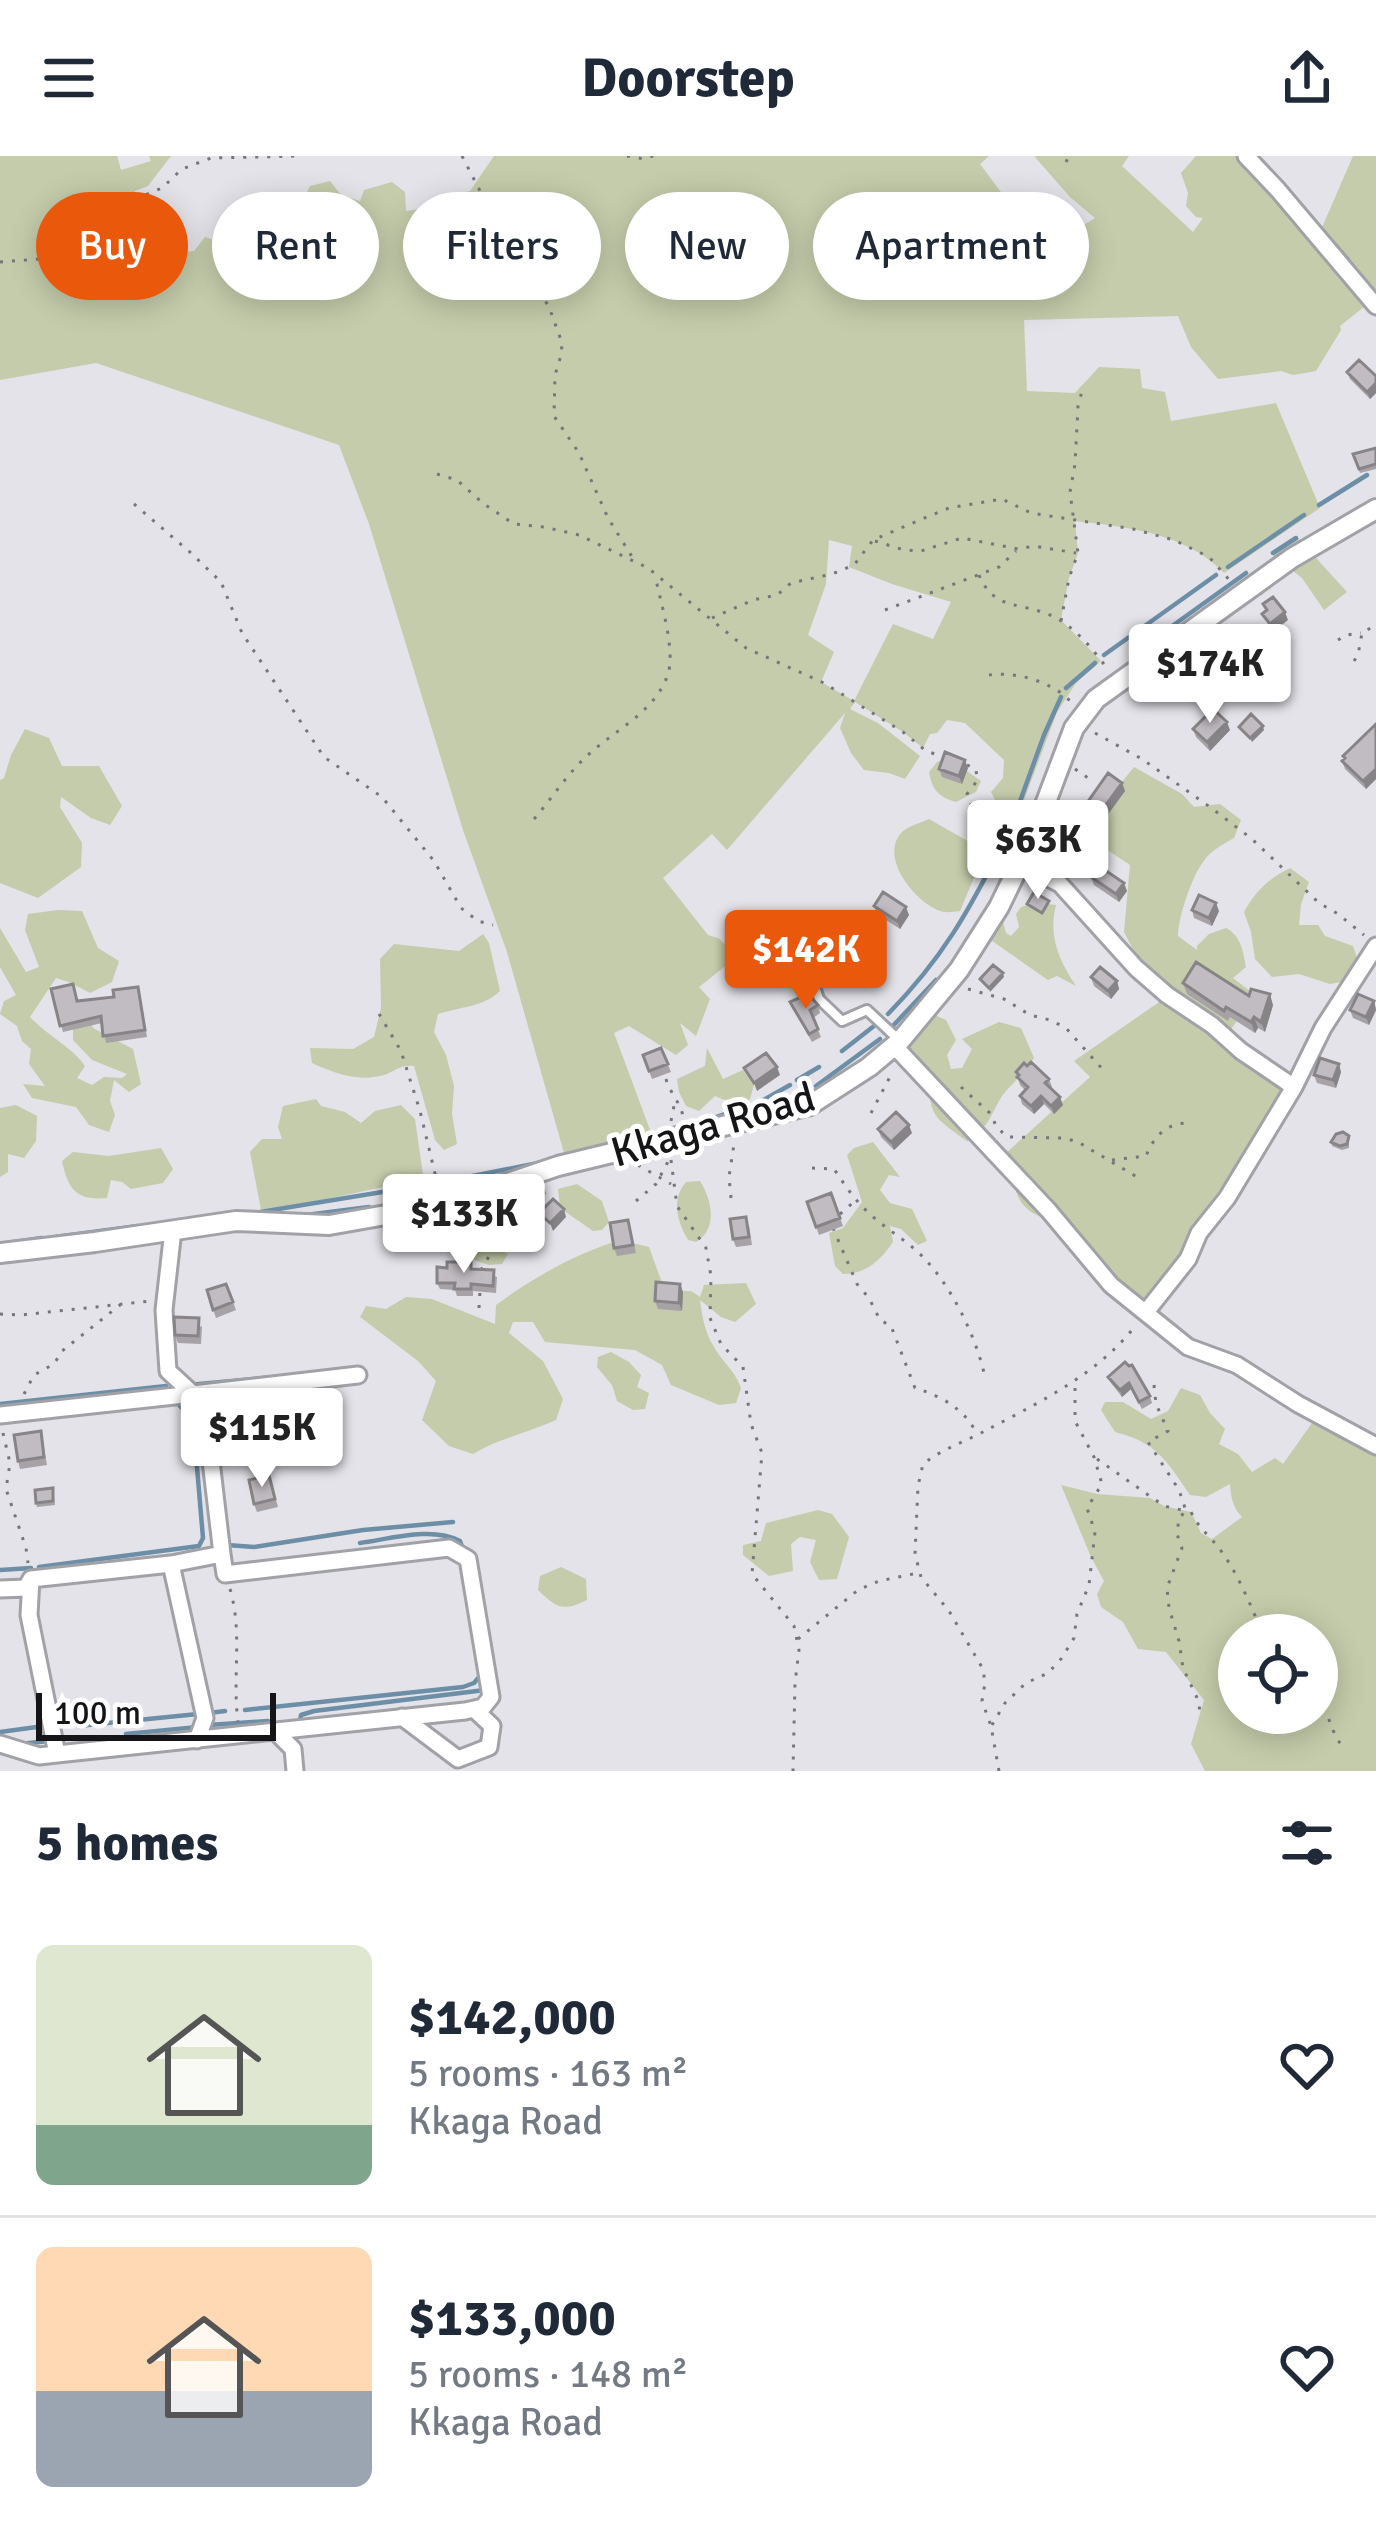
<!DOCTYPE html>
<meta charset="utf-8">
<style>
body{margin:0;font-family:Signika,sans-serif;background:#f6f6f7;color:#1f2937;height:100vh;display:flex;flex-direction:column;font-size:45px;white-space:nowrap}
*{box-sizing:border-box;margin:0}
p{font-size:39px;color:#747a83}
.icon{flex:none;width:66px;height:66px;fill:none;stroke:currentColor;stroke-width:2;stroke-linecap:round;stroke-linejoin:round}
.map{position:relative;height:1615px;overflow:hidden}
.sheet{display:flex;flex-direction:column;background:#fff;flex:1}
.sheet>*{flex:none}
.top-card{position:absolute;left:36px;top:36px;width:1305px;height:108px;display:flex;gap:24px}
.fabs{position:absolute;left:1218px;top:1458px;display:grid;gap:24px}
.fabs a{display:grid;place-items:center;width:120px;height:120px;border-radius:50%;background:#fff;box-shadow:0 6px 30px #0003;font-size:60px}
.scale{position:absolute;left:36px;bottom:30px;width:240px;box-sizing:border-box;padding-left:12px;border:6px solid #151517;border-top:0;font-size:33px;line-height:42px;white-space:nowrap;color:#151517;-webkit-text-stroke:9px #fff;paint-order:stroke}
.price{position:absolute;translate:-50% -102px;padding:0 27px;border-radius:12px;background:#fff;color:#222;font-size:39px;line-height:78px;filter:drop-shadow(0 3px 6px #0008)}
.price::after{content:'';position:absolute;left:50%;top:72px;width:36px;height:27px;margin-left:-18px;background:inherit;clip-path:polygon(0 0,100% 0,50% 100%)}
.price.on{background:#ea580c;color:#fff}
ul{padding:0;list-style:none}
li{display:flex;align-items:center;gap:36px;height:300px;padding:0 36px}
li+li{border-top:3px solid #e0e1e3}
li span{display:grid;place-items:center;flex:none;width:336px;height:240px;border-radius:18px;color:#555}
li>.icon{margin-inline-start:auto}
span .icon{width:144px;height:144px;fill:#fffc;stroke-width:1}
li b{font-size:51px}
h2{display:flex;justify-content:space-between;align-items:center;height:144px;padding:0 36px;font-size:51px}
.tag{padding:0 42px;border-radius:54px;background:#fff;box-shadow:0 6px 30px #0003;font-size:42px;line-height:108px}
.tag.on{background:#ea580c;color:#fff}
header{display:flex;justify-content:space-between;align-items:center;height:156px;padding:0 36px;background:#fff;font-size:54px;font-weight:700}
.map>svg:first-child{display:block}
.green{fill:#c4ccab;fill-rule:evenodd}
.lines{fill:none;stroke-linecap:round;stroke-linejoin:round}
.stream{stroke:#6d8ea7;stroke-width:4.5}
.service-casing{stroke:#a1a2a7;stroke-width:14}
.minor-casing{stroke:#a1a2a7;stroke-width:21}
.tertiary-casing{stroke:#a1a2a7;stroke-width:24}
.path{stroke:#76767a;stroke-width:3;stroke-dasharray:3 9;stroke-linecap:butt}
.service{stroke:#fff;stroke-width:8}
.minor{stroke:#fff;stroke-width:15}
.tertiary{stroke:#fff;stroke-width:18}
.wall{fill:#a6a2a6}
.shaded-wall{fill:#878487}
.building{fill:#c1bcc1;stroke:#878487;stroke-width:3}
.labels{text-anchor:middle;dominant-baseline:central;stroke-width:10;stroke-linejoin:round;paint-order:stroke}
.street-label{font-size:42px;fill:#151517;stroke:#fff}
</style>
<header><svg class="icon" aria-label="menu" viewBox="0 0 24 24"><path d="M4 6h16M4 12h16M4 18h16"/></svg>Doorstep<svg class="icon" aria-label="share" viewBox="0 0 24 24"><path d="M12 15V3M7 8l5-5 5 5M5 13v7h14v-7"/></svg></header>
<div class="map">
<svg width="1376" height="1615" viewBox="0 0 1376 1615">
<rect width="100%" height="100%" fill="#e3e3e9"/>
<path class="green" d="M0,0H117L121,14L151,5L149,0H171L148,30L135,35L132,54L135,69L130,78L144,99L179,107L183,96L194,95L205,81L217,85L221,74L248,66L247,48L263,37L279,41L287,61L305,56L301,48L310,30L330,25L341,39L360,45L364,34L392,26L405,36L406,55L455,48L456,38L470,35L494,0H989L980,8L1044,94L1095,62L1070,41L1034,0H1129L1122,10L1193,76L1203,62L1196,61L1186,50L1188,37L1181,17L1196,0H1239L1298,66L1365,150L1340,170L1341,174L1316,215L1293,219L1281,215L1218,223L1191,191L1178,160L1024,164L1027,235L1075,237L1099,211L1140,213L1142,232L1165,236L1171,265L1276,247L1320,352L1224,417C1186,377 1127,371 1075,365L1078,397L1069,422L1061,464L1101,505L1076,527L1057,556L1015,668L1003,660L991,636L1003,622L1004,604L965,567L947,564L937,577L930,578L923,592L903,576L855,546L850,553L878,567L920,600L905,623L889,617L864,614L851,597L840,572L845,557L727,694L712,678L663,722L708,779L718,782L729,792L725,805L728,808L699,831L710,843L696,880L680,867L688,889L676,899L629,870L614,877L653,982L566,1004L507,796L463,674L369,368L339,289L96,207L0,224ZM829,384L852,390L849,411L892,428L951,446L933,483L893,468L854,545L821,526L834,496L808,479L826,428Z
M1353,0H1376V139L1320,76Z
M1296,380L1347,436L1324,454L1302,422L1273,399Z
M25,573L49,582L62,610H99L122,650L110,669L91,662L61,641L60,651L82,687L81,711L38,742L0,727V624L4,622L11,599Z
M938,605L964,613L981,625L976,636L956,646C938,641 932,633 929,616Z
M1134,611L1182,638L1194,651L1220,648L1241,664L1234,682C1222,689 1211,694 1203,706C1192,720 1178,762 1178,780L1197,794V790L1209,778L1226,772C1241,780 1243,795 1246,811L1233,822L1255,839L1227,879L1141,809L1124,776L1130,709L1094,685C1095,655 1116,634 1134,611Z
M929,663L971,687L979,710L960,755C952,756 947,757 940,755C915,746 878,701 902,676C908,670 921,667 929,663Z
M1290,712L1309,726L1301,748L1299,769H1318L1325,780L1353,790L1358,804L1341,826L1330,828L1299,818L1272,821L1255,803L1251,776L1244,756C1256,735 1268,723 1290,712Z
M1036,747L1056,749C1048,780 1059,805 1076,830L1057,820L1048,824L985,780L994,767L1003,766L1006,777L1011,780L1019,771L1016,758L1021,751Z
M58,754L82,755L98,792L119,805L112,826L90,837L69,826L56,822L30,861C48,880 72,891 85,910L77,922L92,929L104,921L122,922L127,918L92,904L73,884V868L90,864L93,872L133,893L141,928L129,936L114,924L110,945L115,959L109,976L89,969L76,951L32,942L23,928L45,930L29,908L31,893L22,885L17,870L0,858L4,845L16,839L0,811V772L26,816L39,811L25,774L28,758Z
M483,778L489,787L500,835C484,851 459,851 438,858L434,876L446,899L454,930L452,958L457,988L444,994L435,984L414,910C400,909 399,913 387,918C360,927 336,918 312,907L310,892L353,893L374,881L381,852L380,803L394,788L459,795Z
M1165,842L1290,932L1181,1102L1151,1141L1144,1145L1136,1144L1060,1063C1027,1064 1010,1042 1015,1010L1004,999L1090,921L1074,905Z
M930,857L946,864L956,884L947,899L951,913L962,912L972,893L962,883L999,866L1021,872L1034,902C1025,915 1016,924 1006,935C996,946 993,961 983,972H967L968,986C939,964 925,961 932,921L911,898L906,883Z
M707,892L723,923L743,914L754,929L750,943L741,951L715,940L699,955L686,950L679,936L677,923L705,910Z
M316,943L321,950L345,956L361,967L375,955L401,949L415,963L424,1026L411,1025L304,1048L261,1054L250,996L262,983H282L278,971L283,950Z
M16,949L37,960L36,985L24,1002L8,998V1016L0,1021V952Z
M873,986L900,1021L889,1019L880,1034L890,1047L912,1053L927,1085L918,1089L901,1073L890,1070L893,1086C880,1105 866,1118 843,1118L835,1110L829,1077L843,1072L862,1046L847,999L854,992Z
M161,992L173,1013L163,1027L131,1033L122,1026L111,1024L107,1042C76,1045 68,1033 62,1005L73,996L109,1000Z
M700,1025C712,1044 718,1073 696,1086L688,1084C677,1065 671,1044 686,1026Z
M577,1028L602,1045L609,1066L602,1074L593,1075L560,1052L558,1033Z
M447,1040L475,1048L478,1082L508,1098L502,1108L489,1109L474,1104Z
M620,1084L649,1091L665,1135H691L700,1141L704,1129L746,1127L756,1148L735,1166L721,1161L700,1144C702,1160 705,1177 714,1191C723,1207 734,1213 741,1232L736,1247L719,1249L671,1229L662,1209L635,1194L545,1186L533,1166H513L509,1177L543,1205L563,1243L556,1264C528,1277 499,1282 473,1298L449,1290L422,1264L436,1225L418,1205L360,1161L366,1150L386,1153L406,1141L432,1143L495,1168L496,1149C534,1121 575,1098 620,1084Z
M611,1196L629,1206L641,1219L637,1231L649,1237L645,1253L633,1254L617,1245L612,1229L597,1211L598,1201Z
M1181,1232L1200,1239L1210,1257L1225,1273L1219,1288L1238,1298L1252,1316L1275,1302L1283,1308L1317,1260L1376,1294V1615H1205L1191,1588L1204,1544L1166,1496L1138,1493L1123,1466L1101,1451L1097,1438L1104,1425L1091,1401L1061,1329L1097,1338L1150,1342L1164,1350L1191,1356L1201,1377L1212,1383L1242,1361C1233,1352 1231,1342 1230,1328L1206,1341L1190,1339C1167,1305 1156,1286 1115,1276L1101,1254L1105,1246H1123L1151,1263L1168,1255ZM1239,1479H1317V1557H1239Z
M818,1354L832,1358L849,1381L837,1423L819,1424L810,1406L816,1384L800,1381L791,1388L793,1415L769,1420L743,1399V1389L761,1385L766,1367Z
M561,1411L586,1423L587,1444C562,1456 557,1452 538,1434L540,1420Z"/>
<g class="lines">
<path class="stream" d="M1276,21L1348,104
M1319,349L1367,319
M1273,397L1296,382
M1228,411L1304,359
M1168,473L1246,417
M1104,499L1216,419
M1066,532L1095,507
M1010,673L1044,579L1061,541
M888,858C942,803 969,755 1003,687
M891,872L936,824
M842,895L874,870
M797,924L819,911
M816,930L880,883
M696,968L758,947L790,929
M437,1027L543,1006
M390,1048L455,1036
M248,1058L425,1029
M306,1059L369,1051
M55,1081L138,1070
M0,1088L42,1082
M189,1229L274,1221
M0,1248L166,1230
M360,1387C390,1383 432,1370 460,1385L464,1396
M227,1389L254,1391L363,1374L453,1366
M39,1411L199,1390L203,1382L194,1276L190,1262L177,1246
M0,1414L31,1412
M245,1554L463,1531L474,1527L480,1520
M209,1557L225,1555
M300,1565L301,1559L314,1555L485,1534
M209,1569L268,1565L280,1570
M78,1570L198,1558
M0,1576L44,1570
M126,1578L198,1571
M19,1588L49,1585"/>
<g class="service-casing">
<path id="service" d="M806,804L819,843L842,865L867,854L899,884"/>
</g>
<g class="minor-casing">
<path id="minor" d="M1246,0L1278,34L1376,150
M1020,707L1060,728L1136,812L1167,839L1212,869L1241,895L1294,931
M892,892L900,896L1049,1055L1111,1129L1188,1191L1237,1209L1298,1248L1376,1290
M173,1074L164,1154L168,1215L193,1238L358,1219
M1146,1156L1188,1103L1199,1077L1227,1042L1294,931L1323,872L1376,790
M0,1259L193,1238L205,1254L222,1398L171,1408L31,1423L26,1432L0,1433
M171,1408L205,1562L197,1584
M31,1423L29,1459L57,1598L465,1555L483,1551L491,1541L468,1403L449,1392L225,1418L222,1398
M402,1561L458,1603L489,1591L492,1570L474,1553
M276,1576L293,1593L295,1615
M0,1588L39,1600L57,1598"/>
</g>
<g class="tertiary-casing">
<path id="tertiary" d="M0,1097L95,1086L236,1065L329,1069L443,1049L558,1010L810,949L869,911L900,885L959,814L999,751L1032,683L1074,572L1096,543L1292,402L1376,353"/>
</g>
<path class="path" d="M462,0L494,62L549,151L561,184L562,196L555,219L554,260L579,297L608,362L634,404
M627,0L644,3L653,0
M1066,6L1069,0
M0,106L51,102L75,89L104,56L162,32L182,13L211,2L299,0
M437,318L457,324L484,348L514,368L544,371L579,379L648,412L746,492L824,527L903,576L926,595L947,602
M134,348L191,397L221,426L242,477L324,601L382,641L434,705L461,752L478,765L493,769
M875,385L904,394L921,395L962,382L1018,393L1034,390L1076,397
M979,419C994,455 1021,446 1050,459C1072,468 1092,492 1106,511
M885,454L999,411L1016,395
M712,462L753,444L777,439L791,427L832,418L854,409L873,384L922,363L949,352L1002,343L1031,357L1133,373L1174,384L1209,401L1232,427
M1061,465L1069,422L1078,397L1070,336L1075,308L1078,250L1082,235
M1338,484L1346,479L1361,477
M1354,505L1358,499L1362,477L1376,469
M989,519C1015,515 1053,526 1070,545
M1095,577L1142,603L1210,651L1252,683L1319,747L1338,758L1364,779
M967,609L976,613L977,625L967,638C973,659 992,675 1010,687
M1075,613L1088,622
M534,663C553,641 567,618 588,599C615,574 653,557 667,521C677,496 660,445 655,419
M968,833L1004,843L1030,859L1050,864L1066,872L1105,916
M379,858L401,895L420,955L438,1030
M666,923C670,937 680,946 683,960
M961,931L991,958L996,970L1007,981L1064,982L1078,986L1137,1021
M871,957L893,915
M671,965L675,945
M671,1004L677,1050L706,1092L711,1120L710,1162L721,1188L743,1211L751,1268L762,1297L752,1418L794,1470L799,1494L795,1527L793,1615
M1112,1004L1146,1000C1153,982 1165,968 1186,967
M638,1009L671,1028
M812,1012L834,1013C845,1029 855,1045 870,1058C886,1073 906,1084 922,1100C950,1128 975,1178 984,1217
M731,1042L729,1021L734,988
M636,1045L656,1028L670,1002
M840,1058L856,1044
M833,1072L857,1128L869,1142L880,1164L891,1170L915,1232C941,1240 963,1252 976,1276
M461,1103L468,1058
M481,1114L508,1068L520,1056
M479,1152L480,1135
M0,1158L21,1159L151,1145
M1154,1229L1156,1248L1168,1275L1148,1286L1179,1334L1186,1355L1191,1356C1198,1370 1204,1375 1213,1385C1235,1409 1251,1450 1263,1479
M24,1238L34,1219L54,1208L62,1195L120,1149
M3,1277L10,1307L6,1333L26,1392L28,1407
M1097,1303L1164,1350L1186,1355L1179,1362L1177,1378L1182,1392L1167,1432L1169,1452L1179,1485L1183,1512L1199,1546L1200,1561
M230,1433C243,1477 232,1521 238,1566
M798,1483L858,1434L879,1425L918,1417
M1317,1542C1331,1559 1330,1576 1343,1591
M992,1569L1005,1547L1026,1527L1048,1517L1061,1503L1074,1482L1077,1458L1089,1429L1095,1376L1087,1352L1102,1328L1094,1301L1075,1265V1226
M999,1615L991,1570L982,1545L985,1527L983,1513L949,1455L921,1421L915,1398L918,1330L923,1308C941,1294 961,1287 981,1277C1034,1249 1098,1219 1135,1170"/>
<use href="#service" class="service"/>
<use href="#minor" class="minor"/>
<use href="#tertiary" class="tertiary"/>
</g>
<path class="wall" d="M1347,216L1376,220V237L1370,243L1350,223Z
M1376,292V313L1360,317L1353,298Z
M1376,568V623L1366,633L1345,613L1342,605Z
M1193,573L1230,574L1210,595L1196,581Z
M968,612L962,628L942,621L939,613Z
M1122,627L1125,635L1106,661L1092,652L1089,644Z
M1091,721L1127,735L1119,746L1094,729Z
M874,750L909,759L900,773L877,758Z
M1192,754L1219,755L1212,770L1194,762Z
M1091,821L1117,825L1119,833L1111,843L1094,830Z
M1183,827L1249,840L1273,849L1265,876L1258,872L1255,877L1230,861L1228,865L1187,838Z
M51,833L78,845L140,838L147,881L106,887L102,867L63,876Z
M1374,845L1376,854L1369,869L1353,862L1350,854Z
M790,846L818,849L820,857L813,862L821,881L812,886Z
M661,892L671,916L652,923L643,899Z
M1016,916L1049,923L1052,931L1051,933L1063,949L1054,958L1044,948L1034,958L1022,948L1020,940L1025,934L1020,929Z
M1341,916L1336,932L1317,927L1314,919Z
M878,973L912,977L894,994L881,981Z
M1349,980V992L1342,994L1332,990L1331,986Z
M541,1026L545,1041L527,1046L523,1032Z
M831,1037L843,1070L819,1079L807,1046Z
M628,1064L636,1097L617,1100L614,1092Z
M749,1069L752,1089L736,1091L733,1083Z
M474,1113L497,1121L496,1137L473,1135V1140H457L455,1134L440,1133L437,1127Z
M226,1128L236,1154L216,1162L207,1134Z
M680,1128L683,1136L682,1155L658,1153L655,1145Z
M202,1170L201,1188L178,1187L175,1179Z
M1108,1221L1150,1240L1152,1247L1142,1253L1131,1233L1122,1241L1111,1227Z
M41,1275L47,1309L20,1313L18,1305Z
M269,1319L278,1351L257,1356L254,1348Z
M53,1332L55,1349L37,1351L36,1347Z"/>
<path class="shaded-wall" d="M1376,227V237L1370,243L1367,236Z
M1285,456L1288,464L1273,476L1270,468Z
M1244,494L1246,502L1233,512L1230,504Z
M1227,566L1230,574L1210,595L1207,586Z
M1263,570L1264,574L1252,586L1250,582Z
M965,604L968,612L962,628L959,620Z
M1376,613V623L1366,633L1363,625Z
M1122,627L1125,635L1106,661L1103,653Z
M1124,727L1127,735L1119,746L1116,738Z
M1216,747L1219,755L1212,770L1209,762Z
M906,751L909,759L900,773L897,765Z
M1003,817L1004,821L990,836L989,832Z
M1117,825L1119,833L1111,843L1108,835Z
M1270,838L1273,849L1265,876L1261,866Z
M1374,845L1376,854L1369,869L1366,861Z
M1254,861L1258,872L1255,877L1251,866Z
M1339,908L1341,916L1336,932L1333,924Z
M777,911L780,919L757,935L754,927Z
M1041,940L1044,948L1034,958L1031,950Z
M1060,941L1063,949L1054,958L1051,950Z
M909,969L912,977L894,994L891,986Z
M564,1053L566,1061L553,1075L550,1067Z
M680,1128L683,1136L682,1155L679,1147Z
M1129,1227L1131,1233L1122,1241L1120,1234Z"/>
<path class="building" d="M1359,204L1376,220V227L1367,236L1347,216Z
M1376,292V308L1359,313L1353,298Z
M1273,441L1285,456L1270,468L1262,458L1267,454L1263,448Z
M1230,476L1244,494L1230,504L1217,487Z
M1213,553L1227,566L1207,586L1193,573Z
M1251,558L1263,570L1250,582L1239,571Z
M1376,568V613L1363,625L1342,605L1345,602L1343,600Z
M945,596L965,604L959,620L939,613Z
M1108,617L1122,627L1103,653L1089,644Z
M1099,710L1124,727L1116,738L1091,721Z
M883,736L906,751L897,765L874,750Z
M1034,736L1049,745L1042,757L1027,748Z
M1199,739L1216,747L1209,762L1192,754Z
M1196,806L1249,840L1251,833L1270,838L1261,866L1254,861L1251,866L1226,851L1224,855L1183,827Z
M993,809L1003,817L989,832L980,823Z
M1100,811L1117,825L1108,835L1091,821Z
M73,828L77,845L114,841L113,834L138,831L145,874L103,880L101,860L60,870L51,833Z
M808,838L818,849L810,854L818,873L809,878L790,846Z
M1358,838L1374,845L1366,861L1350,854Z
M661,892L668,908L649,915L643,899Z
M766,897L777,911L754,927L744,912Z
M1320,902L1339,908L1333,924L1314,919Z
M1031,906L1049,923L1045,927L1060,941L1051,950L1041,940L1031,950L1020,940L1028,931L1017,921L1019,919L1016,916L1024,907L1027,910Z
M896,956L909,969L891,986L878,973Z
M1343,976L1349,980L1347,988L1340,990L1331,986L1336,978Z
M541,1026L544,1037L525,1042L523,1032Z
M831,1037L840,1062L816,1071L807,1046Z
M553,1043L564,1053L550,1067L539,1057Z
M746,1061L749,1081L733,1083L730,1063Z
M628,1064L633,1089L614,1092L610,1067Z
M447,1106H471V1113L494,1114L493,1130L471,1128V1133H454L455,1127H437V1111L447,1112Z
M656,1126L680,1128L679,1147L655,1145Z
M226,1128L233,1146L213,1154L207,1134Z
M174,1161L199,1162L198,1180L175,1179Z
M1125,1206L1129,1210L1132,1209L1150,1240L1139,1246L1129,1227L1120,1234L1108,1221Z
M41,1275L44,1301L18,1305L14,1279Z
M269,1319L275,1343L254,1348L249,1324Z
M53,1332V1345L36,1347L35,1334Z"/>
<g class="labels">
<g class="street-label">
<text transform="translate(713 969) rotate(-16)">Kkaga Road</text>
</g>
</g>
</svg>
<div class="fabs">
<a><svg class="icon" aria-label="locate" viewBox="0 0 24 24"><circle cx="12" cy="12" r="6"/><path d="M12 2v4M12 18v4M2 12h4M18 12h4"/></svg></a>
</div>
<div class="scale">100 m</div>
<b class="price" style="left:1210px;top:570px">$174K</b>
<b class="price" style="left:1038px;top:746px">$63K</b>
<b class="price on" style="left:806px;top:856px">$142K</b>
<b class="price" style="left:464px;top:1120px">$133K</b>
<b class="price" style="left:262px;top:1334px">$115K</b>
<div class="top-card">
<a class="tag on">Buy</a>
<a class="tag">Rent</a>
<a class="tag">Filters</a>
<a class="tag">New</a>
<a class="tag">Apartment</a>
</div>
</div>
<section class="sheet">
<h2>5 homes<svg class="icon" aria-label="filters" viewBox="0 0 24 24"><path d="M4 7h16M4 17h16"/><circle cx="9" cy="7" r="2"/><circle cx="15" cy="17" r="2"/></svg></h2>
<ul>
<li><span style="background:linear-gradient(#dfe7d0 75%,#7fa58c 0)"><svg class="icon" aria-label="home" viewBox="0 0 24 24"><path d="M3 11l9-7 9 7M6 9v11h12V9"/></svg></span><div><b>$142,000</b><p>5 rooms · 163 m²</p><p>Kkaga Road</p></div><svg class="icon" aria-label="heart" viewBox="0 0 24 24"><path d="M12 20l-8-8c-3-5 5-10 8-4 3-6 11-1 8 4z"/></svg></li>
<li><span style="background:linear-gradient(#ffd9b3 60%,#9aa5b1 0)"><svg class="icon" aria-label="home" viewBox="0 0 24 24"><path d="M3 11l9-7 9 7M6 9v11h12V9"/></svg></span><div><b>$133,000</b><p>5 rooms · 148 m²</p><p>Kkaga Road</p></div><svg class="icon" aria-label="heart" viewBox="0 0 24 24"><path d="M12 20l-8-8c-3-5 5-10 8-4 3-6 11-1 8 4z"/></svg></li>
</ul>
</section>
